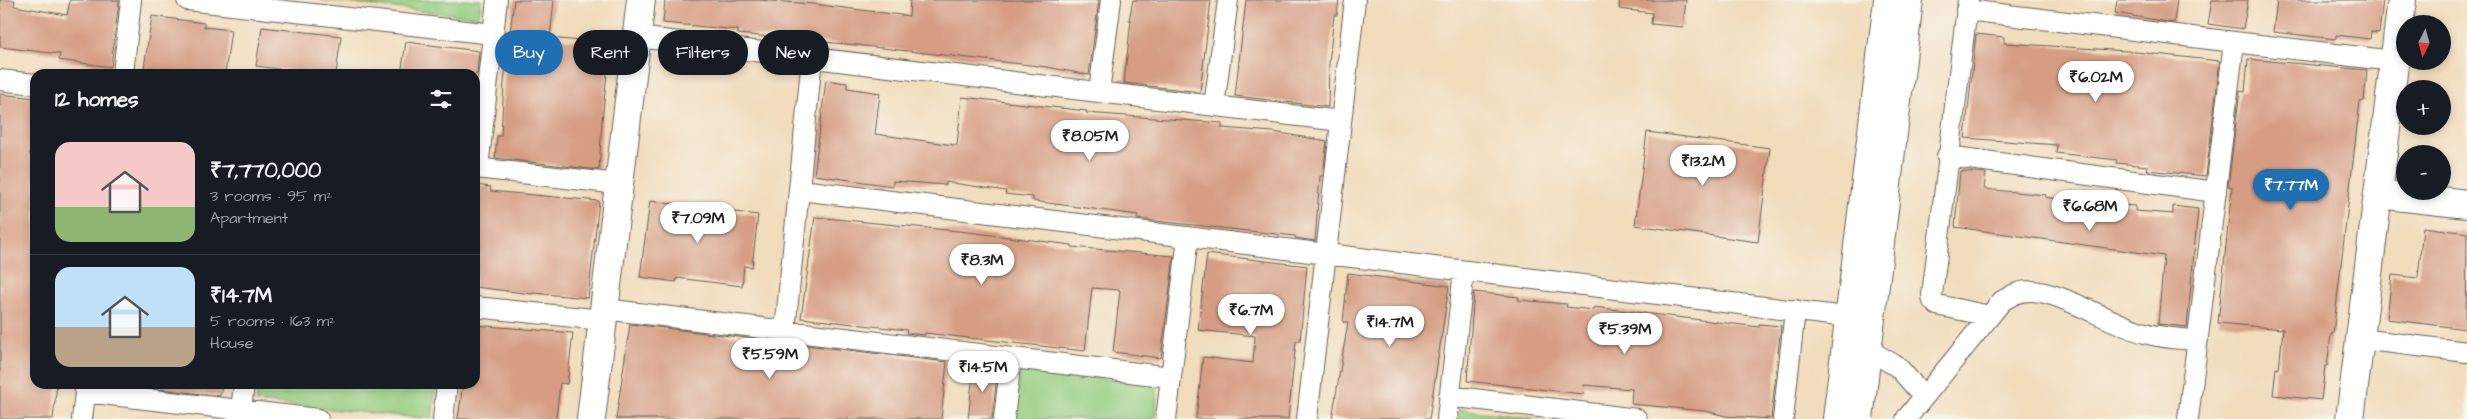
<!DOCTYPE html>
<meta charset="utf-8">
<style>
body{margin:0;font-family:"Architects Daughter",sans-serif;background:#242831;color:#f1f3f6;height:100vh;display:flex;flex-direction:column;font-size:19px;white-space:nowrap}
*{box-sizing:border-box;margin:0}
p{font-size:16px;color:#9ea1a6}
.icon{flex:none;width:28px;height:28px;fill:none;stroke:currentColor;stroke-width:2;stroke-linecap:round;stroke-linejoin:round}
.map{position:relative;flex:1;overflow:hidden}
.sheet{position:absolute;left:30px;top:69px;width:450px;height:320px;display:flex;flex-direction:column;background:#171b24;border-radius:15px;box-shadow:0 2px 8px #0003}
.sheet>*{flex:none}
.hud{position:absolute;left:495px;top:30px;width:475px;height:45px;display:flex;gap:10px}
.needle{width:32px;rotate:186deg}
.buttons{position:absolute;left:2396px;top:15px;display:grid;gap:10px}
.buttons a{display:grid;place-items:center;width:55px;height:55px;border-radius:50%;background:#171b24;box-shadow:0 2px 8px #0003;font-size:25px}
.price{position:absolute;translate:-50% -42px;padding:0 11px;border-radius:18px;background:#fff;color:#222;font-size:16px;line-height:32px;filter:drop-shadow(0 1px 2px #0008)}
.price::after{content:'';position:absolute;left:50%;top:30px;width:15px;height:11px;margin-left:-8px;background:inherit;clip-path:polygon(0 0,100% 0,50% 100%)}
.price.selected{background:#1f6fb2;color:#fff}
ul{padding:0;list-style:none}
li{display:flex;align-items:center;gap:15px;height:125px;padding:0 25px}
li+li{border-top:1px solid #363941}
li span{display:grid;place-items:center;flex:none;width:140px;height:100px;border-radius:15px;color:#555}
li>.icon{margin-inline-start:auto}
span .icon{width:60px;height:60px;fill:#fffc;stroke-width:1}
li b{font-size:21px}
h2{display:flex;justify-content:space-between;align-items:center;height:60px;padding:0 25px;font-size:21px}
.tag{padding:0 18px;border-radius:22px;background:#171b24;box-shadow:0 2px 8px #0003;font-size:18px;line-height:45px}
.tag.selected{background:#1f6fb2;color:#fff}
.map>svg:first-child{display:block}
.green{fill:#94cd80;stroke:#58744e}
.building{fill:#d69d84}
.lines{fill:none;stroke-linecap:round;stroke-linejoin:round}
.street-casing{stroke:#675f54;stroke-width:22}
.secondary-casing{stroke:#675f54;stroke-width:30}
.street{stroke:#fff;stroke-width:20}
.secondary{stroke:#fff;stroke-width:28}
</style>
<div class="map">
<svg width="2467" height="419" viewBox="0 0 2467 419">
<rect width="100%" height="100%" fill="#f7f3e8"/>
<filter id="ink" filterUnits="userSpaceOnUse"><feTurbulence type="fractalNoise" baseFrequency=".02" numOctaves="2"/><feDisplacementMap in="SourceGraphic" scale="10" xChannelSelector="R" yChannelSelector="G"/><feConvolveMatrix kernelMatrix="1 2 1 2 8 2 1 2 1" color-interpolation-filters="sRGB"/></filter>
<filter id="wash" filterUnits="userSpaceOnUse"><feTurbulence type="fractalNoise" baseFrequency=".0096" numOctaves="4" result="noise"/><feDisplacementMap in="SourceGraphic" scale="20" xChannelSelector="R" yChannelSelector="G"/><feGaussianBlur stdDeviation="1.12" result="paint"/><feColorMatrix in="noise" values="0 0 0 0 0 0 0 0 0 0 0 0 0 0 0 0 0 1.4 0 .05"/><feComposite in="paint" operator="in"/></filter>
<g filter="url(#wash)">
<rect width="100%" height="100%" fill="#f1dcbb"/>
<path class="green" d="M319,0H481L479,17Z
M1020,370L1158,385L1155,419H1015Z
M258,384H436L432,419L256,402Z
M1458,409L1540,419H1457Z"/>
<g id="blocks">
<path class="building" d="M0,0H15L14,6L67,15L70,0H119L111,67L59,60L60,54L0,47Z
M514,0H554L550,38L610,44L602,121L599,170L495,158L497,136H501L504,82Z
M665,0H758L813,4L909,16L910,0H1099L1089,75L1047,67L856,45L738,34V30L663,23Z
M1133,0H1211L1200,92L1124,83L1131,20H1129Z
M1246,0H1339L1337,15H1334L1329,63L1328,107L1235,96Z
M1620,0H1686L1683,27L1651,24L1652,13L1619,9Z
M2117,0H2177L2174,23L2115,13Z
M2212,0H2248L2243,29L2208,24Z
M2277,0H2383L2379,33L2371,32L2370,39L2336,35V39L2273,32Z
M152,16L204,23V27L231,30L225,74H143Z
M262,27L341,36L336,74H315L256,66Z
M1976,34L2004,37V43L2127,51L2220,61L2206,176L2147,170L2148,166L2116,163L2117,160L2056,153L2057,145L1965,138Z
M406,42L479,51L477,74H401Z
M2248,59L2367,70L2364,101H2360L2333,334H2331L2327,366H2325L2321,400L2273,395L2276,368L2279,369L2283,329L2218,323L2232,187L2228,186L2240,91L2245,92Z
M826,80L847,83V88L880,93L875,134L954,145H957L962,97L1087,111L1086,113L1222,123V128L1273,132L1327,141L1323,176H1320L1315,241L1295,238V236L1137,219L1138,215L1033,201V197L1005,194L1006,191L946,182V185L893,181V186L814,175Z
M0,94L35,98L30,155L35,156V384H57L53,419H0Z
M1647,132L1770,148L1758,242L1635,225Z
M1960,171L1986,173L1984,189L2046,195L2045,197L2075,202L2135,206V211L2173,214V206L2198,209L2187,327L2158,324L2164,256L1955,227Z
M475,185L491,187L490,191L599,201L588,298L533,293L532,294L475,287Z
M650,201L758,215L752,267L744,266L742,286L677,278L676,282L640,277Z
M815,217L968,232L1072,245V247L1174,256L1161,358L1113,352L1120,290L1092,288L1085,351L925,333V335L906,333L907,330L801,318Z
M2423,227L2467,233L2466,329L2387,319L2392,275L2418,278Z
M1207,254L1307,266L1300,341H1296L1288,419H1196L1203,357L1253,363L1255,336L1198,330Z
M1348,273L1449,286L1429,419H1332L1348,322H1343Z
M1474,292L1519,297L1518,300L1567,304L1566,307L1594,310V307L1759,327V324L1781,326L1771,419L1726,416L1705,411L1631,404L1632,389L1584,385L1583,394L1467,381Z
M630,324L947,362L941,419H616Z
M475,325L573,333L567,384L560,383L556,419H458L463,384H475Z
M974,365L998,368L992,419H968Z
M141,384H222L220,396L141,387Z"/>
</g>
</g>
<g filter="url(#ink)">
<use href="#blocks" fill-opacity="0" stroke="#675f54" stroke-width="1"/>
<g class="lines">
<g class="street-casing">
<path id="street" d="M187,0L493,34
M1968,0L1932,295L1933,301L1937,305L1990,316
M1966,10L2394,61
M637,37L1341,121
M123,74L131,0
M0,80L35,84
M1099,92L1111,0
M1214,106L1228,0
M1947,156L2216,192
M475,168L619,184
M478,168L497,0
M800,190L1863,319
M475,307L603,320
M604,309L1171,377
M785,331L812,58
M2360,339L2467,352
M1867,349L1898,367L1924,397
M85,392L318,419
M1449,396L1637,419
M241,410L244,384
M82,419L86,384
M443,419L447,384
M1004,419L1011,358
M1166,419L1188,237
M1307,419L1355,0
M1447,419L1464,271
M1783,419L1795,310
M1906,419L2002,301C2012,295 2019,291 2030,291C2058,290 2113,325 2145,333C2162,338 2180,339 2198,340
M2188,419L2234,42"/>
</g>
<g class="secondary-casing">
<path id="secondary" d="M2378,194L2467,204
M591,419L641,0
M1837,419L1888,0
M1859,419L1909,0
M2350,419L2402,0"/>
</g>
<use href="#street" class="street"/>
<use href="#secondary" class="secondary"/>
</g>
</g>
</svg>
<div class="buttons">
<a><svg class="needle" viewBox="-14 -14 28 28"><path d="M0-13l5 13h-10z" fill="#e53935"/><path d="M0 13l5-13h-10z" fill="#9ea1a6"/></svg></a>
<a>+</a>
<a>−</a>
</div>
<b class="price" style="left:2096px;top:103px">₹6.02M</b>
<b class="price" style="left:1090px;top:162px">₹8.05M</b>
<b class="price" style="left:1703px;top:187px">₹13.2M</b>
<b class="price selected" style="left:2291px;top:211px">₹7.77M</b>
<b class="price" style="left:2090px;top:232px">₹6.68M</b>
<b class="price" style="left:698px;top:244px">₹7.09M</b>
<b class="price" style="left:982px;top:286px">₹8.3M</b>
<b class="price" style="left:1251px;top:336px">₹6.7M</b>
<b class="price" style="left:1390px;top:348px">₹14.7M</b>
<b class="price" style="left:1625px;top:355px">₹5.39M</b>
<b class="price" style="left:770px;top:380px">₹5.59M</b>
<b class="price" style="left:983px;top:393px">₹14.5M</b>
<div class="hud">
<a class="tag selected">Buy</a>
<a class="tag">Rent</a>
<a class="tag">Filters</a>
<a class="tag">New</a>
</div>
<section class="sheet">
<h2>12 homes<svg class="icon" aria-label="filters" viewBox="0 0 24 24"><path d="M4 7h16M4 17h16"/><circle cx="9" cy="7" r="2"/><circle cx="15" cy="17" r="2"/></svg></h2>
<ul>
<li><span style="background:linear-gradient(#f6c9c9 65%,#8fb573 0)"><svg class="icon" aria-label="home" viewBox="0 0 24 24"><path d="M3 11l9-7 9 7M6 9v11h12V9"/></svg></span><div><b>₹7,770,000</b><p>3 rooms · 95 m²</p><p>Apartment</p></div></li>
<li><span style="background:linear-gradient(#bfe0f5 60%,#b9a48a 0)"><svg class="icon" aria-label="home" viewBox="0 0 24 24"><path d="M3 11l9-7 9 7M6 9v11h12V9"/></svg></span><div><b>₹14.7M</b><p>5 rooms · 163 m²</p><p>House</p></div></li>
</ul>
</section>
</div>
